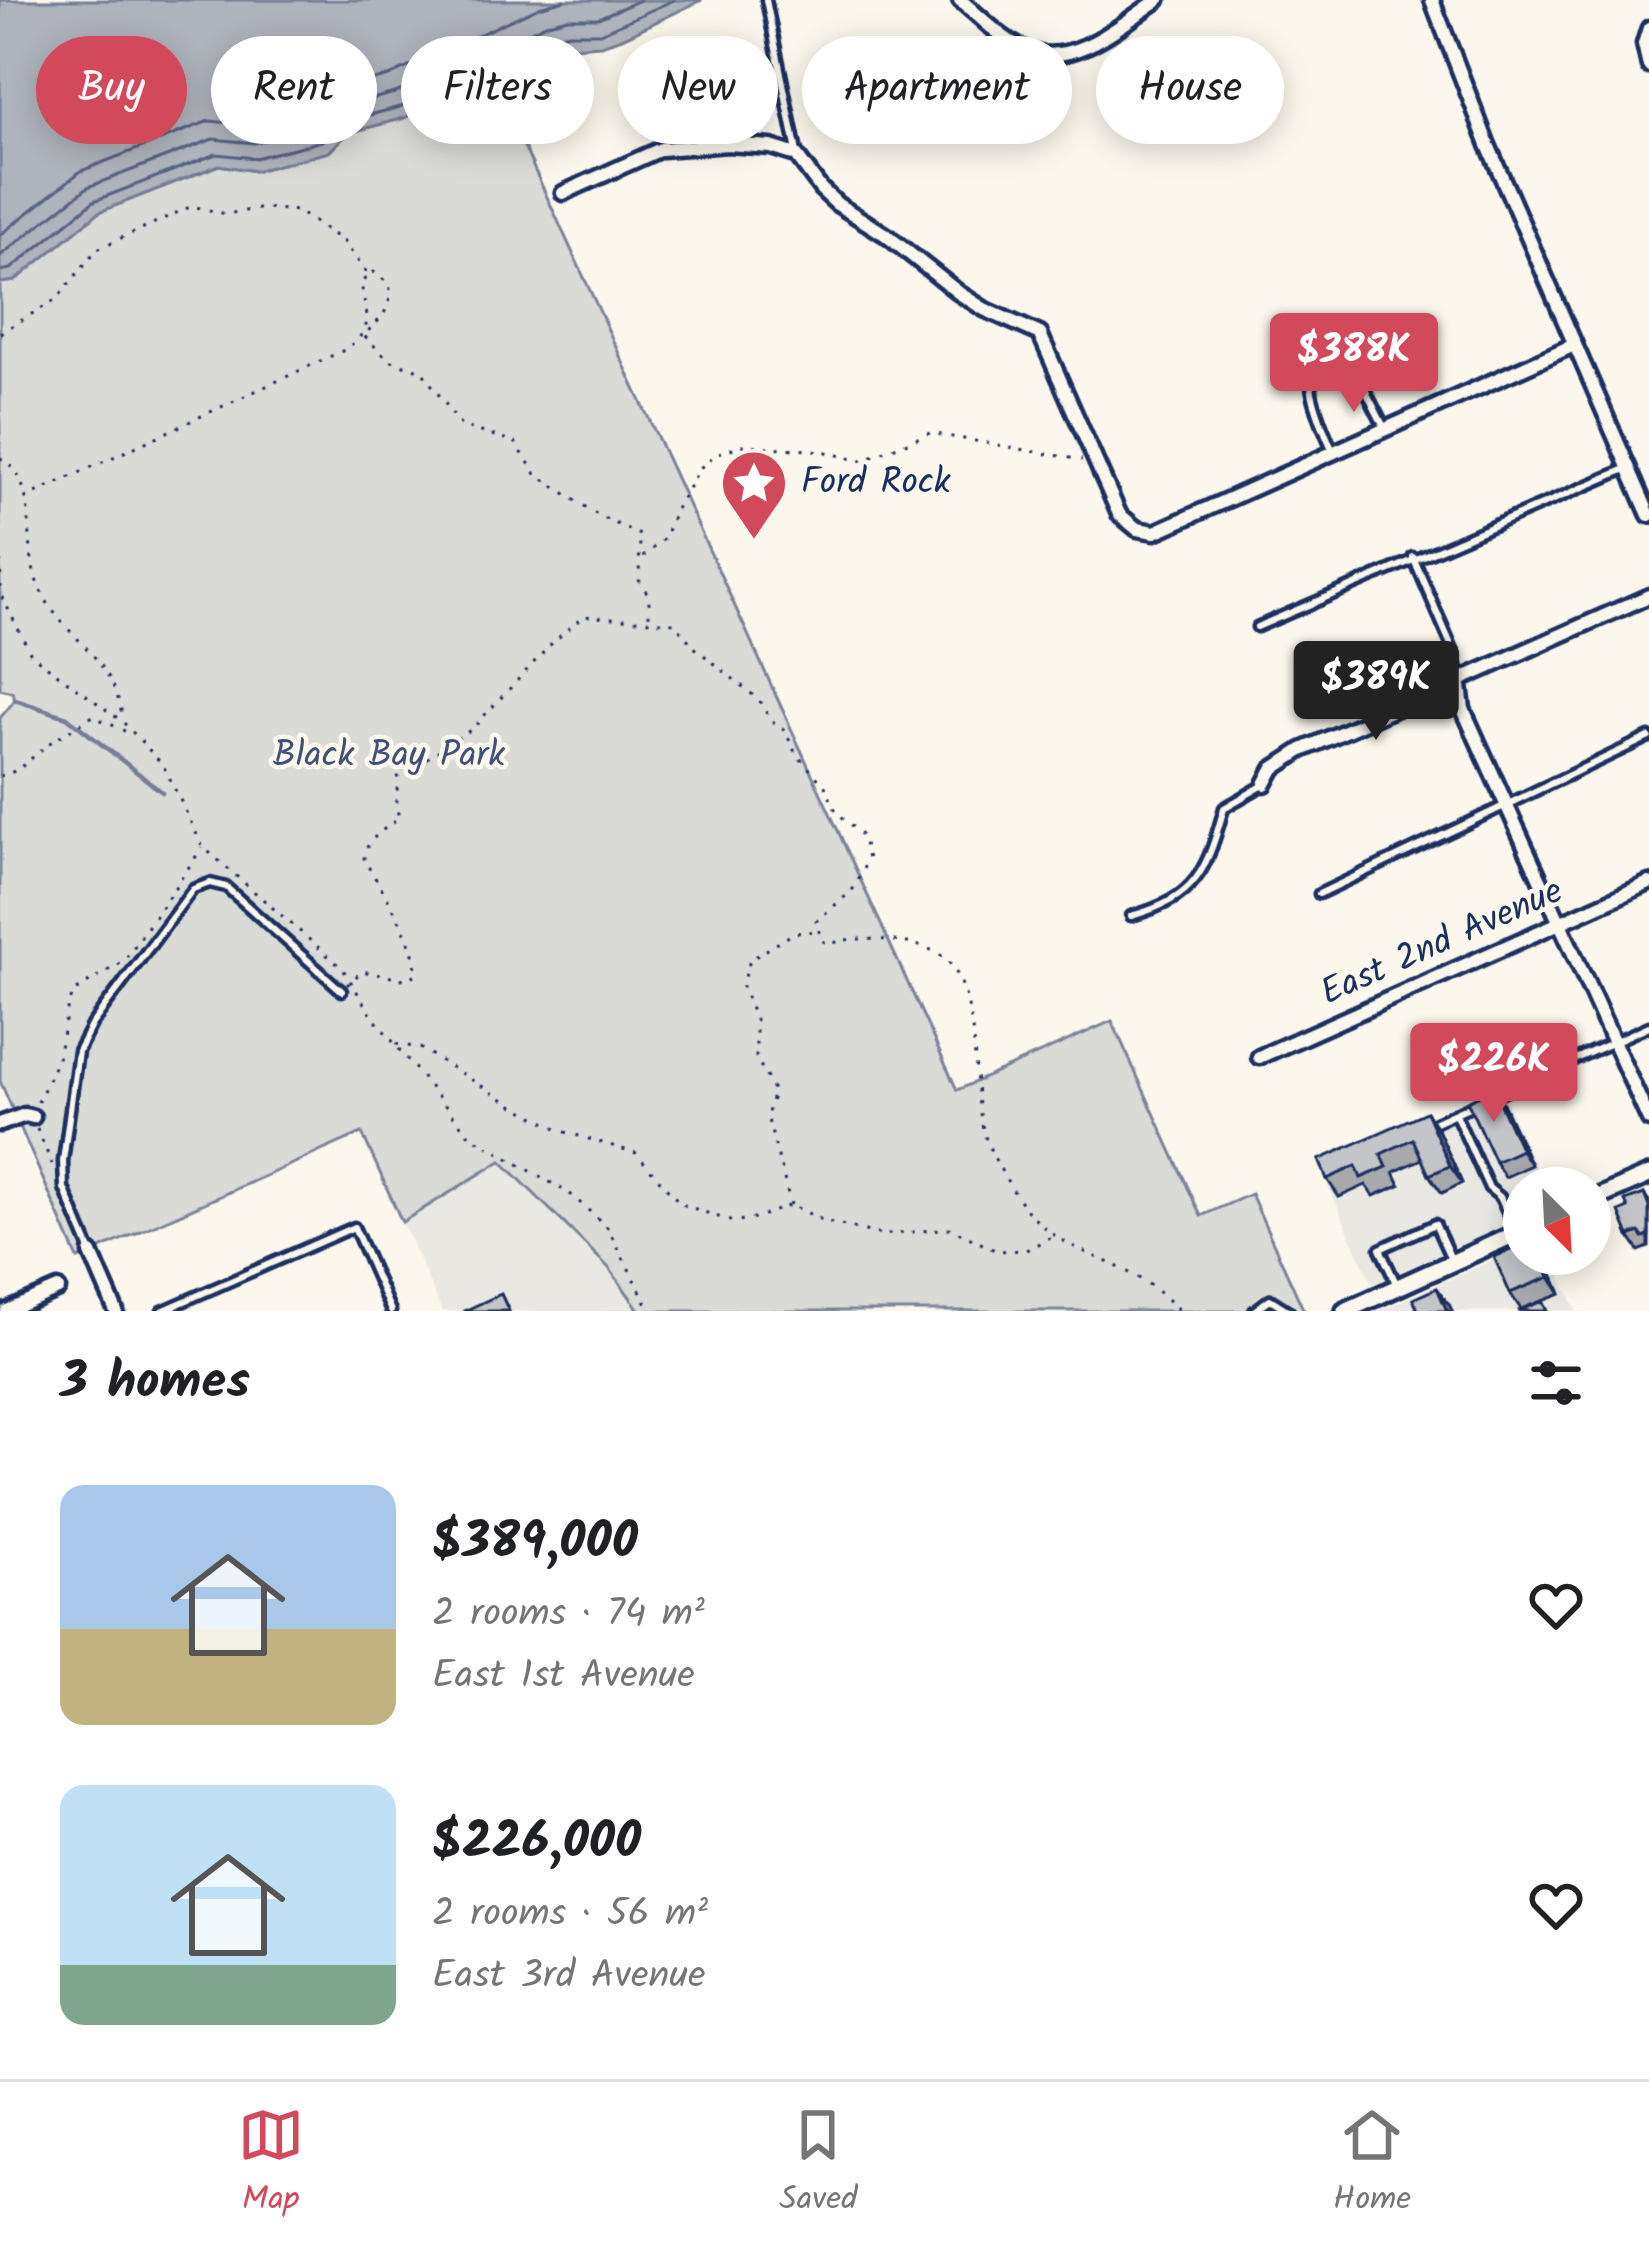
<!DOCTYPE html>
<meta charset="utf-8">
<style>
body{margin:0;font-family:Kalam,sans-serif;background:#f6f6f6;color:#202124;height:100vh;display:flex;flex-direction:column;font-size:45px;white-space:nowrap}
*{box-sizing:border-box;margin:0}
p{font-size:39px;color:#757577}
.icon{flex:none;width:66px;height:66px;fill:none;stroke:currentColor;stroke-width:2;stroke-linecap:round;stroke-linejoin:round}
.map{position:relative;height:1311px;overflow:hidden}
.side{display:flex;flex-direction:column;background:#fff;flex:1}
.side>*{flex:none}
.top-card{position:absolute;left:36px;top:36px;width:1578px;height:108px;display:flex;gap:24px}
.needle{width:78px;rotate:156deg}
.controls{position:absolute;left:1503px;top:1167px;display:grid;gap:24px}
.controls a{display:grid;place-items:center;width:108px;height:108px;border-radius:50%;background:#fff;box-shadow:0 6px 30px #0003;font-size:60px}
.price{position:absolute;translate:-50% -102px;padding:0 27px;border-radius:12px;background:#d1495b;color:#fff;font-size:39px;line-height:78px;filter:drop-shadow(0 3px 6px #0008)}
.price::after{content:'';position:absolute;left:50%;top:72px;width:36px;height:27px;margin-left:-18px;background:inherit;clip-path:polygon(0 0,100% 0,50% 100%)}
.price.current{background:#222;color:#fff}
ul{padding:0;list-style:none}
li{display:flex;align-items:center;gap:36px;height:300px;padding:0 60px}
li span{display:grid;place-items:center;flex:none;width:336px;height:240px;border-radius:24px;color:#555}
li>.icon{margin-inline-start:auto}
span .icon{width:144px;height:144px;fill:#fffc;stroke-width:1}
li b{font-size:51px}
h2{display:flex;justify-content:space-between;align-items:center;height:144px;padding:0 60px;font-size:51px}
.chip{padding:0 42px;border-radius:54px;background:#fff;box-shadow:0 6px 30px #0003;font-size:42px;line-height:108px}
.chip.current{background:#d1495b;color:#fff}
.tabs{display:flex;justify-content:space-around;align-items:center;height:168px;border-top:3px solid #e0e0e0;background:#fff;font-size:33px;color:#757577}
.tabs a{display:grid;justify-items:center;gap:6px}
.tabs .current{color:#d1495b}
.map>svg:first-child{display:block}
.built{fill:#eae8e2}
.green{fill:#dadad7;stroke:#7a849a;stroke-width:3}
.water{fill:#afb3bb;stroke:#747e96;stroke-width:3}
.lines{fill:none;stroke-linecap:round;stroke-linejoin:round}
.shore{stroke:#566483;stroke-width:3}
.stream{stroke:#747e96;stroke-width:4.5}
.service-casing{stroke:#1b2f5e;stroke-width:15}
.minor-casing{stroke:#1b2f5e;stroke-width:21}
.tertiary-casing{stroke:#1b2f5e;stroke-width:24}
.path{stroke:#1b2f5e;stroke-width:3;stroke-dasharray:3 9;stroke-linecap:butt}
.service{stroke:#fbf7ec;stroke-width:6}
.minor{stroke:#fbf7ec;stroke-width:12}
.tertiary{stroke:#fbf7ec;stroke-width:15}
.wall{fill:#a8a9ad;stroke:#1b2f5e;stroke-width:3}
.shaded-wall{fill:#888a8d;stroke:#1b2f5e;stroke-width:3}
.building{fill:#c3c5c9;stroke:#1b2f5e;stroke-width:3}
.labels{text-anchor:middle;dominant-baseline:central;stroke-width:9;stroke-linejoin:round;paint-order:stroke}
.poi-label{font-size:36px;fill:#1b2f5e;stroke:#fbf7ec;text-anchor:start}
.park-label{font-size:36px;fill:#415176;stroke:#fbf7ec}
.street-label{font-size:36px;fill:#1b2f5e;stroke:#fbf7ec}
</style>
<div class="map">
<svg width="1649" height="1311" viewBox="0 0 1649 1311">
<rect width="100%" height="100%" fill="#fbf7ec"/>
<filter id="ink" filterUnits="userSpaceOnUse"><feTurbulence type="fractalNoise" baseFrequency=".00833" numOctaves="2"/><feDisplacementMap in="SourceGraphic" scale="24" xChannelSelector="R" yChannelSelector="G"/><feConvolveMatrix kernelMatrix="1 2 1 2 8 2 1 2 1" color-interpolation-filters="sRGB"/></filter>
<g filter="url(#ink)">
<path class="built" d="M1500,1089L1545,1188H1524V1217L1372,1284L1320,1167Z
M501,1160L609,1268L640,1311H442L402,1222Z
M1524,1246V1254H1551L1576,1311H1379Z"/>
<path class="green" d="M492,77L957,1090L1112,1021L1201,1216L1251,1194L1304,1311H640L609,1268L501,1161L402,1222L362,1133L78,1259L0,1081V718L15,700L12,692L0,689V283L15,281L99,212L219,165L255,171L329,152L348,133L404,118Z"/>
<path class="water" d="M0,0H702L622,38L601,45L557,48L404,118L348,133L329,152L255,171L219,165L99,212L15,281L0,283Z"/>
<g class="lines">
<path class="shore" d="M0,235L81,171L209,121L253,125L305,111L330,92L389,76L539,7L565,0
M0,256L88,187L213,139L254,143L314,128L337,108L395,93L548,23L568,18H598L640,0
M0,271L11,269L94,201L216,154L255,158L322,141L343,122L400,107L553,37L569,33H600L674,0"/>
<path class="stream" d="M15,700L67,717L162,792"/>
<g class="service-casing">
<path id="service" d="M766,0L797,152
M1332,449C1321,424 1280,332 1350,360L1384,427
M1413,557L1455,654L1459,676
M1257,627L1628,468
M1319,894L1649,737
M1131,916C1197,898 1207,870 1224,808L1262,786
M1491,1097L1649,1026
M1455,1113L1489,1188L1500,1197L1516,1232
M1431,1124L1473,1105
M90,1250L64,1188L63,1161L78,1051L92,1024L193,889L210,883L226,887L342,991
M1396,1283L1380,1249L1435,1224L1451,1259
M162,1311L354,1227L391,1311
M1254,1311L1270,1299L1289,1311"/>
</g>
<g class="minor-casing">
<path id="minor" d="M960,0C981,17 1003,42 1029,51C1074,68 1123,23 1158,0
M1432,0L1488,145L1649,515
M1649,28L1644,44L1649,66
M563,193L661,149L728,144L771,147L796,155L821,189L837,204L886,235L959,293L984,309L1040,334L1119,514L1137,529L1155,532L1574,345
M1459,678L1463,709L1649,1120
M1265,784L1273,769L1302,750L1649,596
M1259,1057L1649,883
M0,1124L25,1115L33,1117
M91,1253L116,1311
M7,1311L58,1289"/>
</g>
<g class="tertiary-casing">
<path id="tertiary" d="M1590,1201L1649,1175
M1345,1311L1524,1230"/>
</g>
<path class="path" d="M0,333L57,299L97,249L192,206L226,214L264,208L297,211L343,241L367,273
M0,458C39,477 24,545 36,579C59,641 111,646 123,720
M25,498L344,350C378,327 365,316 361,282L374,272L389,284C394,307 380,321 363,335L389,360L422,371L461,426L515,442L536,474L599,516L640,535L639,580L649,596V618
M0,537L1,595L31,654L123,722L163,765L203,847L343,969L372,1016L470,1136L569,1193L607,1227L651,1311
M643,557L664,539L676,509L700,468L716,454L742,445L823,451L860,461L930,433L1082,460
M0,776L18,770L48,744L93,716L129,733
M347,985L362,971L401,979L416,975C418,944 381,887 364,860C364,840 385,829 399,818L396,805L398,777L472,729L553,642L584,616L675,623L694,647L758,699L771,720L785,731L796,754L825,786L836,811L862,836L868,859L852,891L816,921L822,941C836,946 844,938 858,939C883,939 917,941 939,954C982,981 971,1083 983,1129C988,1150 1004,1176 1016,1195C1051,1250 1097,1251 1145,1282C1157,1290 1169,1301 1180,1311
M396,1044L420,1048L514,1106L562,1131L636,1153L681,1204L733,1222L756,1218L791,1205L824,1221L882,1235L950,1228L997,1251L1026,1250L1053,1236
M38,1102L58,1058L68,1005L75,991L124,961L202,848
M37,1129L52,1164
M791,1205L767,1116L774,1092L756,1057V1022L742,987L750,960L794,933L817,931"/>
<use href="#service" class="service"/>
<use href="#minor" class="minor"/>
<use href="#tertiary" class="tertiary"/>
</g>
<path class="wall" d="M1503,1104L1531,1165L1505,1177L1495,1162Z
M1426,1112L1438,1130L1462,1183L1442,1193L1429,1175L1422,1159L1394,1172L1400,1185L1374,1196L1366,1185L1339,1197L1327,1179Z
M1644,1194L1649,1201V1247L1639,1251L1629,1236L1628,1208Z
M1544,1254L1561,1294L1521,1309L1510,1293Z"/>
<path class="shaded-wall" d="M1493,1089L1503,1104L1531,1165L1521,1150Z
M1426,1112L1438,1130L1462,1183L1450,1166Z
M1540,1254L1545,1256L1561,1294L1550,1277Z
M1437,1288L1450,1306L1452,1311H1447Z"/>
<path class="building" d="M1493,1089L1521,1150L1495,1162L1467,1101Z
M1426,1112L1450,1166L1429,1175L1413,1139L1381,1154L1387,1167L1361,1178L1356,1166L1327,1179L1319,1160Z
M1644,1194L1649,1207V1236L1643,1238L1640,1232L1629,1236L1619,1212L1628,1208L1625,1201Z
M1524,1244V1254H1540L1550,1277L1510,1293L1494,1257Z
M1437,1288L1447,1311H1412L1417,1308L1413,1299Z
M501,1294L509,1311H464Z
M1542,1301L1547,1311H1518Z"/>
</g>
<defs>
<g id="sight-pin" transform="scale(3.45)"><path d="M0 17L-7.5 6A9.5 9.5 0 1 1 7.5 6Z" fill="#d1495b" stroke="#fbf7ec"/><path d="M0-6L1.8-2.2L6-1.7L2.9 1.2L3.7 5.4L0 3.3L-3.7 5.4L-2.9 1.2L-6-1.7L-1.8-2.2Z" fill="#fff"/></g>
</defs>
<g fill-rule="evenodd">
<use href="#sight-pin" x="754" y="483"/>
</g>
<g class="labels">
<g class="poi-label">
<text x="801" y="483">Ford Rock</text>
</g>
<g class="park-label">
<text x="389" y="756">Black Bay Park</text>
</g>
<g class="street-label">
<text transform="translate(1442 943) rotate(-24)">East 2nd Avenue</text>
</g>
</g>
</svg>
<div class="controls">
<a><svg class="needle" viewBox="-14 -14 28 28"><path d="M0-13l5 13h-10z" fill="#e53935"/><path d="M0 13l5-13h-10z" fill="#757577"/></svg></a>
</div>
<b class="price" style="left:1354px;top:415px">$388K</b>
<b class="price current" style="left:1376px;top:743px">$389K</b>
<b class="price" style="left:1494px;top:1125px">$226K</b>
<div class="top-card">
<a class="chip current">Buy</a>
<a class="chip">Rent</a>
<a class="chip">Filters</a>
<a class="chip">New</a>
<a class="chip">Apartment</a>
<a class="chip">House</a>
</div>
</div>
<section class="side">
<h2>3 homes<svg class="icon" aria-label="filters" viewBox="0 0 24 24"><path d="M4 7h16M4 17h16"/><circle cx="9" cy="7" r="2"/><circle cx="15" cy="17" r="2"/></svg></h2>
<ul>
<li><span style="background:linear-gradient(#a9c7e8 60%,#c2b280 0)"><svg class="icon" aria-label="home" viewBox="0 0 24 24"><path d="M3 11l9-7 9 7M6 9v11h12V9"/></svg></span><div><b>$389,000</b><p>2 rooms · 74 m²</p><p>East 1st Avenue</p></div><svg class="icon" aria-label="heart" viewBox="0 0 24 24"><path d="M12 20l-8-8c-3-5 5-10 8-4 3-6 11-1 8 4z"/></svg></li>
<li><span style="background:linear-gradient(#bfe0f5 75%,#7fa58c 0)"><svg class="icon" aria-label="home" viewBox="0 0 24 24"><path d="M3 11l9-7 9 7M6 9v11h12V9"/></svg></span><div><b>$226,000</b><p>2 rooms · 56 m²</p><p>East 3rd Avenue</p></div><svg class="icon" aria-label="heart" viewBox="0 0 24 24"><path d="M12 20l-8-8c-3-5 5-10 8-4 3-6 11-1 8 4z"/></svg></li>
</ul>
</section>
<nav class="tabs">
<a class="current"><svg class="icon" aria-label="map" viewBox="0 0 24 24"><path d="M3 6l6-2 6 2 6-2v14l-6 2-6-2-6 2zM9 4v14M15 6v14"/></svg>Map</a>
<a><svg class="icon" aria-label="saved" viewBox="0 0 24 24"><path d="M7 4h10v16l-5-4-5 4z"/></svg>Saved</a>
<a><svg class="icon" aria-label="home" viewBox="0 0 24 24"><path d="M3 11l9-7 9 7M6 9v11h12V9"/></svg>Home</a>
</nav>
